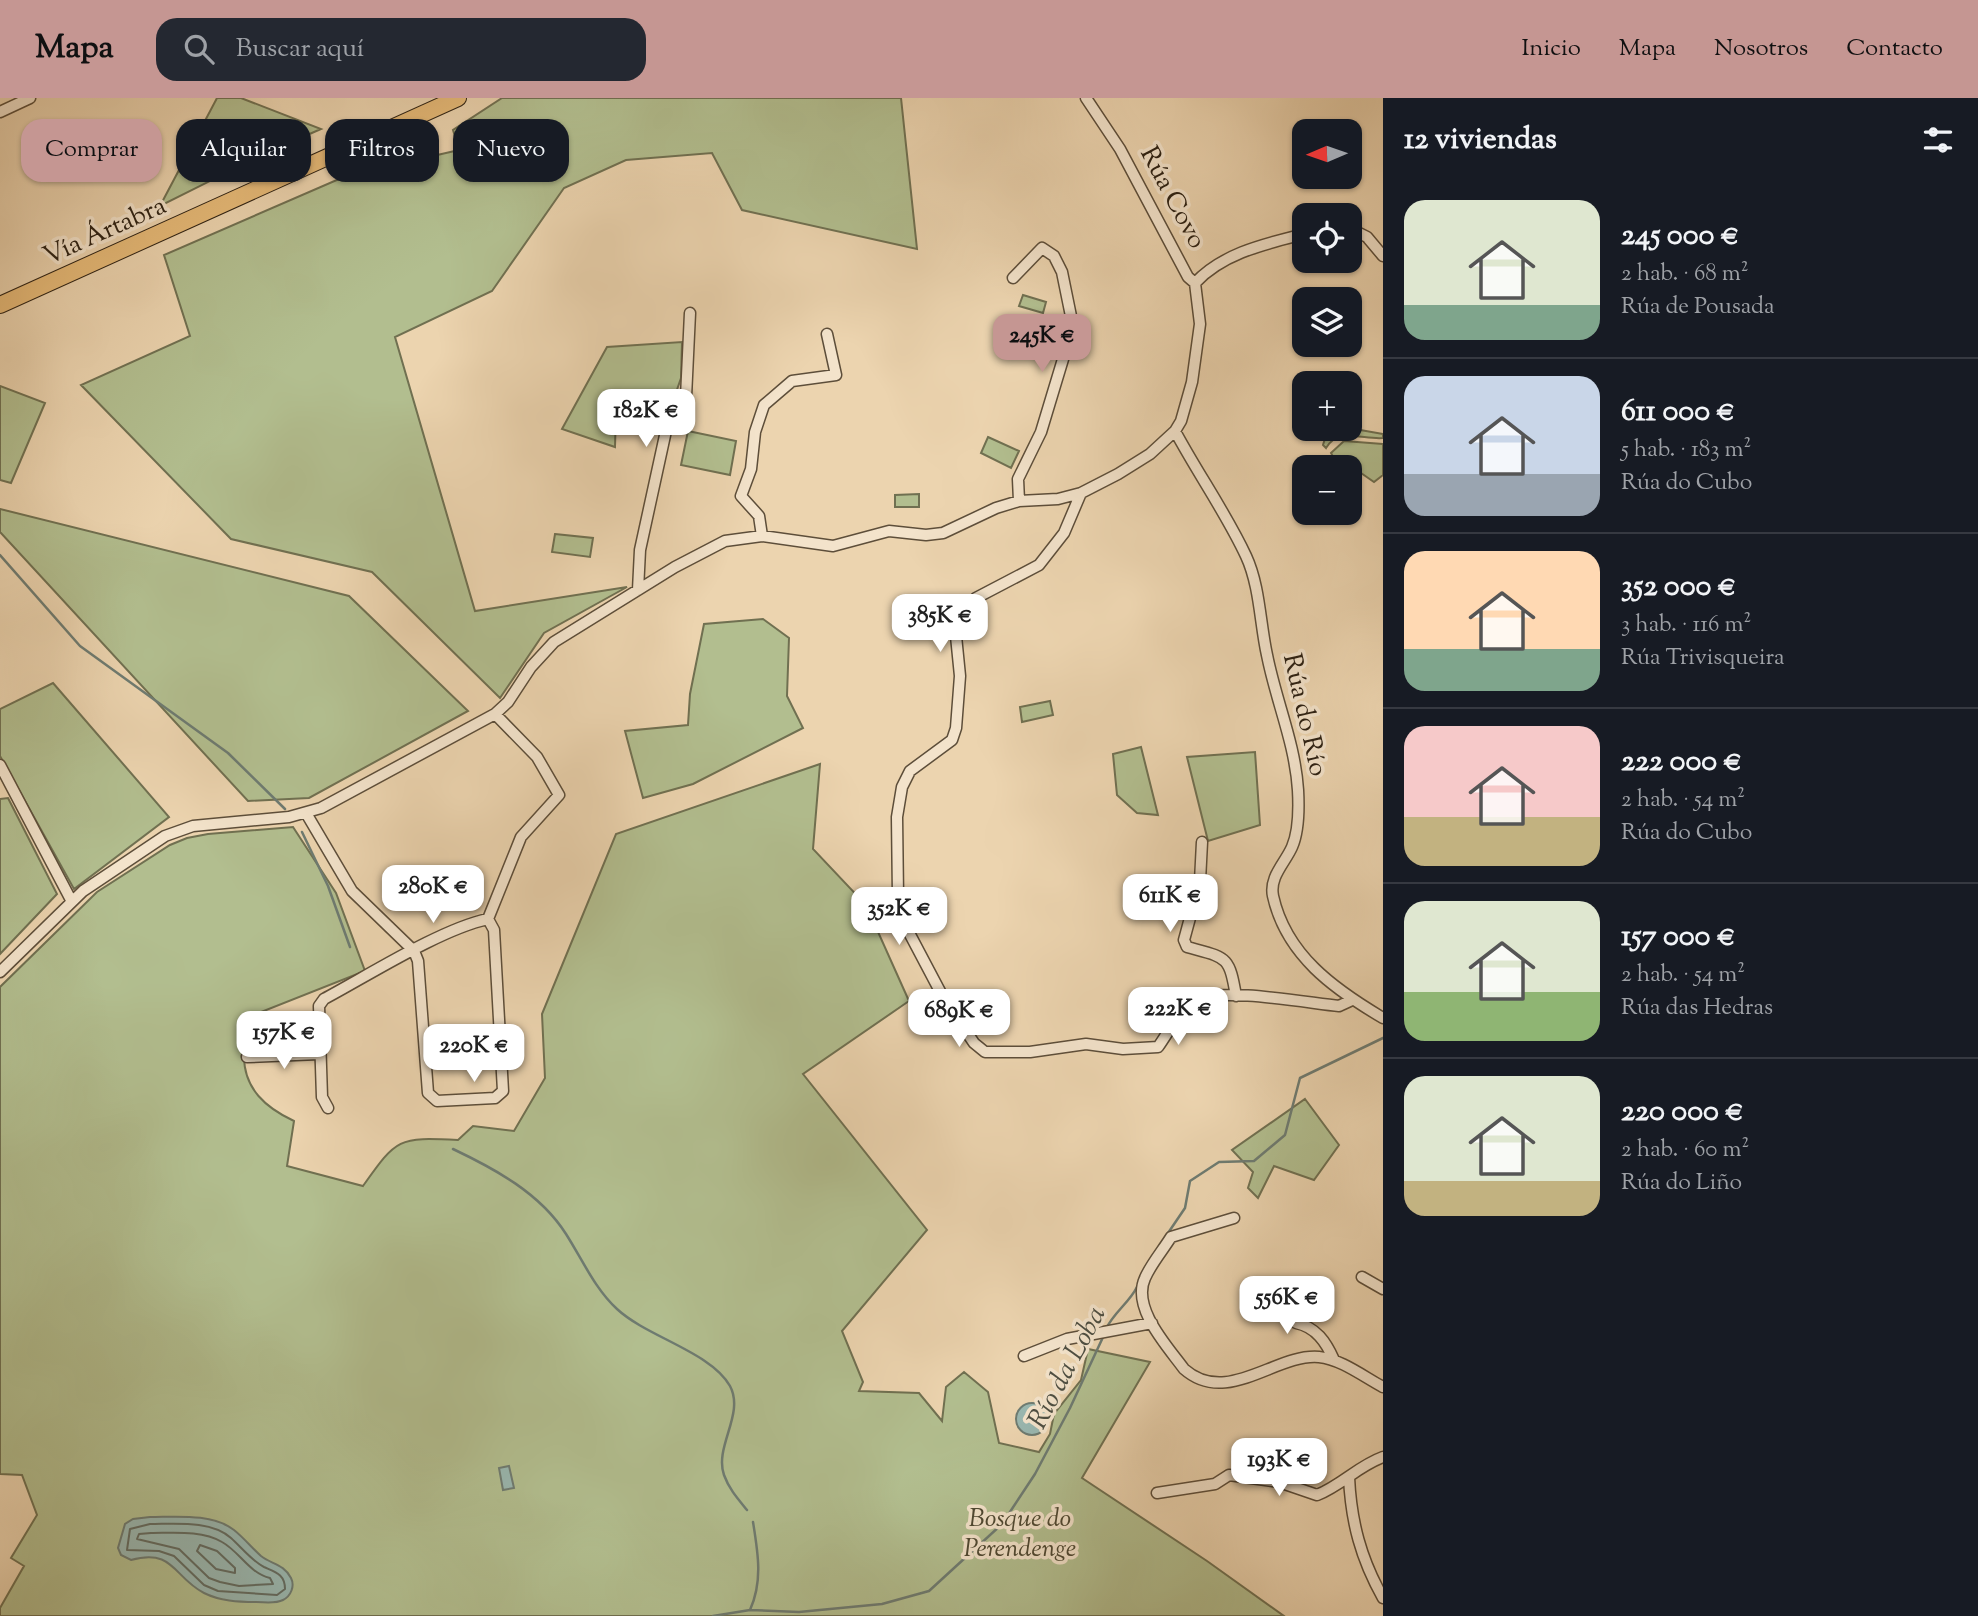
<!DOCTYPE html>
<html lang="es">
<meta charset="utf-8">
<style>
body{margin:0;font-family:"Sorts Mill Goudy",serif;background:#242831;color:#f1f3f6;height:100vh;display:flex;flex-direction:column;font-size:26px;white-space:nowrap}
*{box-sizing:border-box;margin:0}
p{font-size:23px;color:#9ea1a6}
.icon{flex:none;width:38px;height:38px;fill:none;stroke:currentColor;stroke-width:2;stroke-linecap:round;stroke-linejoin:round}
.map{position:relative;flex:1;overflow:hidden}
.sheet{display:flex;flex-direction:column;background:#171b24;width:595px}
.sheet>*{flex:none}
.guide{position:absolute;left:21px;top:21px;width:665px;height:63px;display:flex;gap:14px}
.needle{width:46px;rotate:268deg}
.controls{position:absolute;left:1292px;top:21px;display:grid;gap:14px}
.controls a{display:grid;place-items:center;width:70px;height:70px;border-radius:14px;background:#171b24;box-shadow:0 2px 5px #0004;font-size:35px}
.price{position:absolute;translate:-50% -60px;padding:0 16px;border-radius:14px;background:#fff;color:#222;font-size:23px;line-height:46px;filter:drop-shadow(0 2px 4px #0008)}
.price::after{content:'';position:absolute;left:50%;top:42px;width:21px;height:16px;margin-left:-10px;background:inherit;clip-path:polygon(0 0,100% 0,50% 100%)}
.price.current{background:#c59692;color:#111}
ul{padding:0;list-style:none}
li{display:flex;align-items:center;gap:21px;height:175px;padding:0 21px}
li+li{border-top:2px solid #363941}
li span{display:grid;place-items:center;flex:none;width:196px;height:140px;border-radius:21px;color:#555}
li>.icon{margin-inline-start:auto}
span .icon{width:84px;height:84px;fill:#fffc;stroke-width:1}
li b{font-size:30px}
h2{display:flex;justify-content:space-between;align-items:center;height:84px;padding:0 21px;font-size:30px}
.pill{padding:0 24px;border-radius:21px;background:#171b24;box-shadow:0 2px 5px #0004;font-size:24px;line-height:63px}
.pill.current{background:#c59692;color:#111}
header{display:flex;align-items:center;gap:42px;box-sizing:border-box;height:98px;padding:0 35px;background:#c59692;color:#111}
header strong{font-size:33px}
nav{display:flex;gap:38px;margin-inline-start:auto;font-size:24px}
.search{width:490px;height:63px;background:#242831;display:flex;align-items:center;gap:18px;box-sizing:border-box;padding:0 24px;border-radius:21px;color:#9ea1a6;font-size:26px}
main{display:flex;flex:1;min-height:0}
.map>svg:first-child{display:block}
.green{fill:#b2be8f;stroke:#707051;stroke-width:2}
.water{fill:#99b7b0;stroke:#6e7b71;stroke-width:2}
.lines{fill:none;stroke-linecap:round;stroke-linejoin:round}
.shore{stroke:#636c62;stroke-width:2}
.stream{stroke:#6e7b71;stroke-width:2.5}
.minor-casing{stroke:#5d4e3a;stroke-width:13}
.highway-casing{stroke:#2d2113;stroke-width:18}
.minor{stroke:#f3e3cb;stroke-width:10}
.highway{stroke:#e6ba78;stroke-width:16}
.labels{text-anchor:middle;dominant-baseline:central;stroke-width:7;stroke-linejoin:round;paint-order:stroke}
.street-label{font-size:26px;fill:#2d2113;stroke:#f3e3cb}
.park-label{font-size:26px;font-style:italic;fill:#4e4832;stroke:#f3e3cb}
.water-label{font-size:28px;font-style:italic;fill:#4d4e42;stroke:#f3e3cb}
</style>
<header>
<strong>Mapa</strong>
<div class="search"><svg class="icon" aria-label="search" viewBox="0 0 24 24"><circle cx="10" cy="10" r="6"/><path d="M15 15l6 6"/></svg>Buscar aquí</div>
<nav><a>Inicio</a><a>Mapa</a><a>Nosotros</a><a>Contacto</a></nav>
</header>
<main>
<div class="map">
<svg width="1383" height="1518" viewBox="0 0 1383 1518">
<rect width="100%" height="100%" fill="#ecd4af"/>
<filter id="stains"><feTurbulence type="fractalNoise" baseFrequency=".00286" numOctaves="4"/><feColorMatrix values="0 0 0 0 .2 0 0 0 0 .09 0 0 0 0 .02 0 0 0 .5 -.17"/></filter>
<radialGradient id="worn" r=".72"><stop offset=".6" stop-color="#630" stop-opacity="0"/><stop offset="1" stop-color="#630" stop-opacity=".3"/></radialGradient>
<path class="green" d="M217,0H241L321,31L266,55L160,108Z
M502,0H901L917,151L742,112L712,55L626,62L564,90L492,193L395,239L475,513L627,489L544,535L500,600L372,474L231,441L81,287L190,238L164,157L346,78L459,52L453,32Z
M1023,197L1046,204L1043,215L1019,208Z
M682,244L681,280L671,309L616,313L615,349L562,331L607,249Z
M0,288L45,305L11,385L0,382Z
M1349,330L1383,336V340C1364,342 1338,329 1326,350L1323,347L1328,331Z
M688,333L736,343L730,377L681,367Z
M988,339L1019,353L1011,370L981,355Z
M1344,343L1383,346V377L1374,384L1361,375L1349,388V369H1332L1335,362L1331,355Z
M919,396V409H895V397Z
M0,411L349,498L468,613L309,700L248,703L0,434Z
M555,436L593,440L590,459L552,454Z
M763,521L789,540L787,598L803,630L693,686L643,700L625,633L688,627L690,596L704,526Z
M53,585L169,719L74,791L0,658V611Z
M1050,603L1053,617L1022,624L1020,609Z
M1141,649L1158,717L1137,715L1117,697L1113,656Z
M1255,654L1260,727L1208,743L1187,659Z
M820,666L813,751L866,807L909,903L803,976L927,1132L842,1233L863,1284L859,1293L919,1295L942,1323L946,1289L964,1274L988,1294L999,1345L1039,1354L1050,1336L1054,1316L1081,1282L1088,1251L1150,1264L1082,1380L1207,1463L1284,1518H0V1510L24,1468L11,1460L37,1417L22,1377L0,1376V889L97,794L170,747L187,740L208,736L293,729L336,795L365,873L256,916C252,928 243,945 244,958C244,991 266,1010 294,1023L287,1068L363,1088C397,1040 398,1039 458,1042L473,1028L514,1033L545,980L542,916L616,736Z
M8,700L57,796L0,856V701Z
M1305,1001L1339,1047L1314,1082L1274,1068L1258,1100L1248,1090L1253,1074L1232,1052Z"/>
<path class="water" d="M1016 1321a16 16 0 1 1 32 0a16 16 0 1 1-32 0Z
M509,1368L514,1390L503,1392L499,1370Z
M150,1419C176,1419 212,1415 234,1432C244,1440 252,1450 261,1458C271,1466 284,1466 291,1480C295,1488 291,1498 283,1502C275,1506 265,1504 256,1504C238,1504 220,1503 204,1495C173,1479 174,1450 131,1462L121,1457L118,1450L125,1426L133,1421Z"/>
<g class="lines">
<path class="shore" d="M150,1426C175,1426 211,1422 231,1440C241,1449 252,1463 264,1469C275,1474 285,1476 285,1491L277,1497L218,1493L204,1487L174,1458L159,1453L127,1452L130,1431Z
M151,1435C173,1435 202,1432 222,1444C240,1454 249,1475 270,1480L273,1486L239,1488L220,1484L209,1480L179,1451L137,1441L139,1436Z
M200,1447L217,1453L235,1470V1475L216,1471L197,1453Z"/>
<path class="stream" d="M0,457L80,548L228,655L285,711
M302,734L328,788L350,849
M453,1051C495,1071 540,1095 566,1136C582,1161 595,1191 617,1211C647,1239 711,1254 730,1288C745,1316 714,1349 724,1377C729,1391 738,1401 747,1412
M1166,1138L1185,1110L1190,1083L1219,1064L1254,1063L1285,1037L1300,980L1383,940
M1106,1231C1114,1214 1129,1205 1137,1189
M750,1512C763,1483 758,1455 753,1424
M713,1518L750,1512L799,1514L882,1506L929,1493L1002,1426L1035,1376L1070,1310L1104,1237"/>
<g class="minor-casing">
<path id="minor" d="M1086,0L1120,51L1188,179L1195,185
M0,14L30,0
M1349,130L1367,139L1383,158
M1013,180L1042,150L1054,158L1062,174L1073,228L1041,334L1018,381L1019,403
M1175,333C1198,376 1226,415 1246,458C1260,488 1260,526 1267,557C1276,603 1295,645 1298,692C1299,710 1299,733 1292,749C1285,765 1269,779 1273,798C1286,857 1334,891 1383,920
M1081,395L1064,435L1039,467L976,500L955,528L960,578L956,630L952,642L910,673L902,689L897,719L898,799L905,827L943,899L974,945L985,954H1030L1086,946L1123,951L1158,949C1169,934 1180,910 1196,902C1222,889 1308,905 1339,908L1352,902
M762,438L759,418L741,398L751,371L755,334L764,307L792,283L836,277L827,236
M638,492L640,452L669,319L686,299L690,215
M0,667L71,802
M306,715L352,793L414,853L418,863L428,995L437,1003L495,1000L503,993L494,832L488,821
M1202,744L1200,783L1184,842L1187,849C1227,860 1229,857 1236,898
M0,874L83,793L165,738L193,728L289,719L321,710L495,616L508,604L531,569L554,544L675,469L725,443L762,438L833,448L889,433L926,437L943,435L996,410L1019,403L1058,401L1081,395L1118,376L1150,356L1175,333L1181,323L1192,284L1200,226L1195,185C1223,155 1265,146 1304,136
M247,959L319,956
M328,1010L322,999L319,908L324,901C369,877 441,831 488,821L521,739L559,697L537,659L495,616
M1234,1120L1171,1139C1163,1152 1151,1166 1145,1180C1131,1210 1168,1249 1184,1271C1227,1309 1276,1255 1319,1259C1341,1261 1364,1279 1383,1289
M1362,1179L1383,1191
M1277,1191L1296,1225C1316,1229 1326,1244 1334,1262
M1024,1258L1067,1241L1152,1225
M1349,1379C1351,1424 1361,1461 1383,1500
M1157,1395L1215,1386L1229,1377L1279,1384L1317,1397C1342,1387 1358,1368 1383,1359"/>
</g>
<g class="highway-casing">
<path id="highway" d="M0,207L458,0"/>
</g>
<use href="#minor" class="minor"/>
<use href="#highway" class="highway"/>
</g>
<g class="labels">
<g class="street-label">
<text transform="translate(1172 100) rotate(62)">Rúa Covo</text>
<text transform="translate(105 134) rotate(-24)">Vía Ártabra</text>
<text transform="translate(1304 617) rotate(77)">Rúa do Río</text>
</g>
<g class="park-label">
<text x="1020" y="1421">Bosque do<tspan x="1020" dy="30">Perendenge</tspan></text>
</g>
<g class="water-label">
<text transform="translate(1068 1270) rotate(-62)">Río da Loba</text>
</g>
</g>
<rect width="100%" height="100%" filter="url(#stains)"/>
<rect width="100%" height="100%" fill="url(#worn)"/>
</svg>
<div class="controls">
<a><svg class="needle" viewBox="-14 -14 28 28"><path d="M0-13l5 13h-10z" fill="#e53935"/><path d="M0 13l5-13h-10z" fill="#9ea1a6"/></svg></a>
<a><svg class="icon" aria-label="locate" viewBox="0 0 24 24"><circle cx="12" cy="12" r="6"/><path d="M12 2v4M12 18v4M2 12h4M18 12h4"/></svg></a>
<a><svg class="icon" aria-label="layers" viewBox="0 0 24 24"><path d="M12 4l9 5-9 5-9-5zM3 14l9 5 9-5"/></svg></a>
<a>+</a>
<a>−</a>
</div>
<b class="price current" style="left:1042px;top:276px">245K €</b>
<b class="price" style="left:646px;top:351px">182K €</b>
<b class="price" style="left:940px;top:556px">385K €</b>
<b class="price" style="left:433px;top:827px">280K €</b>
<b class="price" style="left:1170px;top:836px">611K €</b>
<b class="price" style="left:899px;top:849px">352K €</b>
<b class="price" style="left:1178px;top:949px">222K €</b>
<b class="price" style="left:959px;top:951px">689K €</b>
<b class="price" style="left:284px;top:973px">157K €</b>
<b class="price" style="left:474px;top:986px">220K €</b>
<b class="price" style="left:1287px;top:1238px">556K €</b>
<b class="price" style="left:1279px;top:1400px">193K €</b>
<div class="guide">
<a class="pill current">Comprar</a>
<a class="pill">Alquilar</a>
<a class="pill">Filtros</a>
<a class="pill">Nuevo</a>
</div>
</div>
<section class="sheet">
<h2>12 viviendas<svg class="icon" aria-label="filters" viewBox="0 0 24 24"><path d="M4 7h16M4 17h16"/><circle cx="9" cy="7" r="2"/><circle cx="15" cy="17" r="2"/></svg></h2>
<ul>
<li><span style="background:linear-gradient(#dfe7d0 75%,#7fa58c 0)"><svg class="icon" aria-label="home" viewBox="0 0 24 24"><path d="M3 11l9-7 9 7M6 9v11h12V9"/></svg></span><div><b>245 000 €</b><p>2 hab. · 68 m²</p><p>Rúa de Pousada</p></div></li>
<li><span style="background:linear-gradient(#c9d6e8 70%,#9aa5b1 0)"><svg class="icon" aria-label="home" viewBox="0 0 24 24"><path d="M3 11l9-7 9 7M6 9v11h12V9"/></svg></span><div><b>611 000 €</b><p>5 hab. · 183 m²</p><p>Rúa do Cubo</p></div></li>
<li><span style="background:linear-gradient(#ffd9b3 70%,#7fa58c 0)"><svg class="icon" aria-label="home" viewBox="0 0 24 24"><path d="M3 11l9-7 9 7M6 9v11h12V9"/></svg></span><div><b>352 000 €</b><p>3 hab. · 116 m²</p><p>Rúa Trivisqueira</p></div></li>
<li><span style="background:linear-gradient(#f6c9c9 65%,#c2b280 0)"><svg class="icon" aria-label="home" viewBox="0 0 24 24"><path d="M3 11l9-7 9 7M6 9v11h12V9"/></svg></span><div><b>222 000 €</b><p>2 hab. · 54 m²</p><p>Rúa do Cubo</p></div></li>
<li><span style="background:linear-gradient(#dfe7d0 65%,#8fb573 0)"><svg class="icon" aria-label="home" viewBox="0 0 24 24"><path d="M3 11l9-7 9 7M6 9v11h12V9"/></svg></span><div><b>157 000 €</b><p>2 hab. · 54 m²</p><p>Rúa das Hedras</p></div></li>
<li><span style="background:linear-gradient(#dfe7d0 75%,#c2b280 0)"><svg class="icon" aria-label="home" viewBox="0 0 24 24"><path d="M3 11l9-7 9 7M6 9v11h12V9"/></svg></span><div><b>220 000 €</b><p>2 hab. · 60 m²</p><p>Rúa do Liño</p></div></li>
</ul>
</section>
</main>
